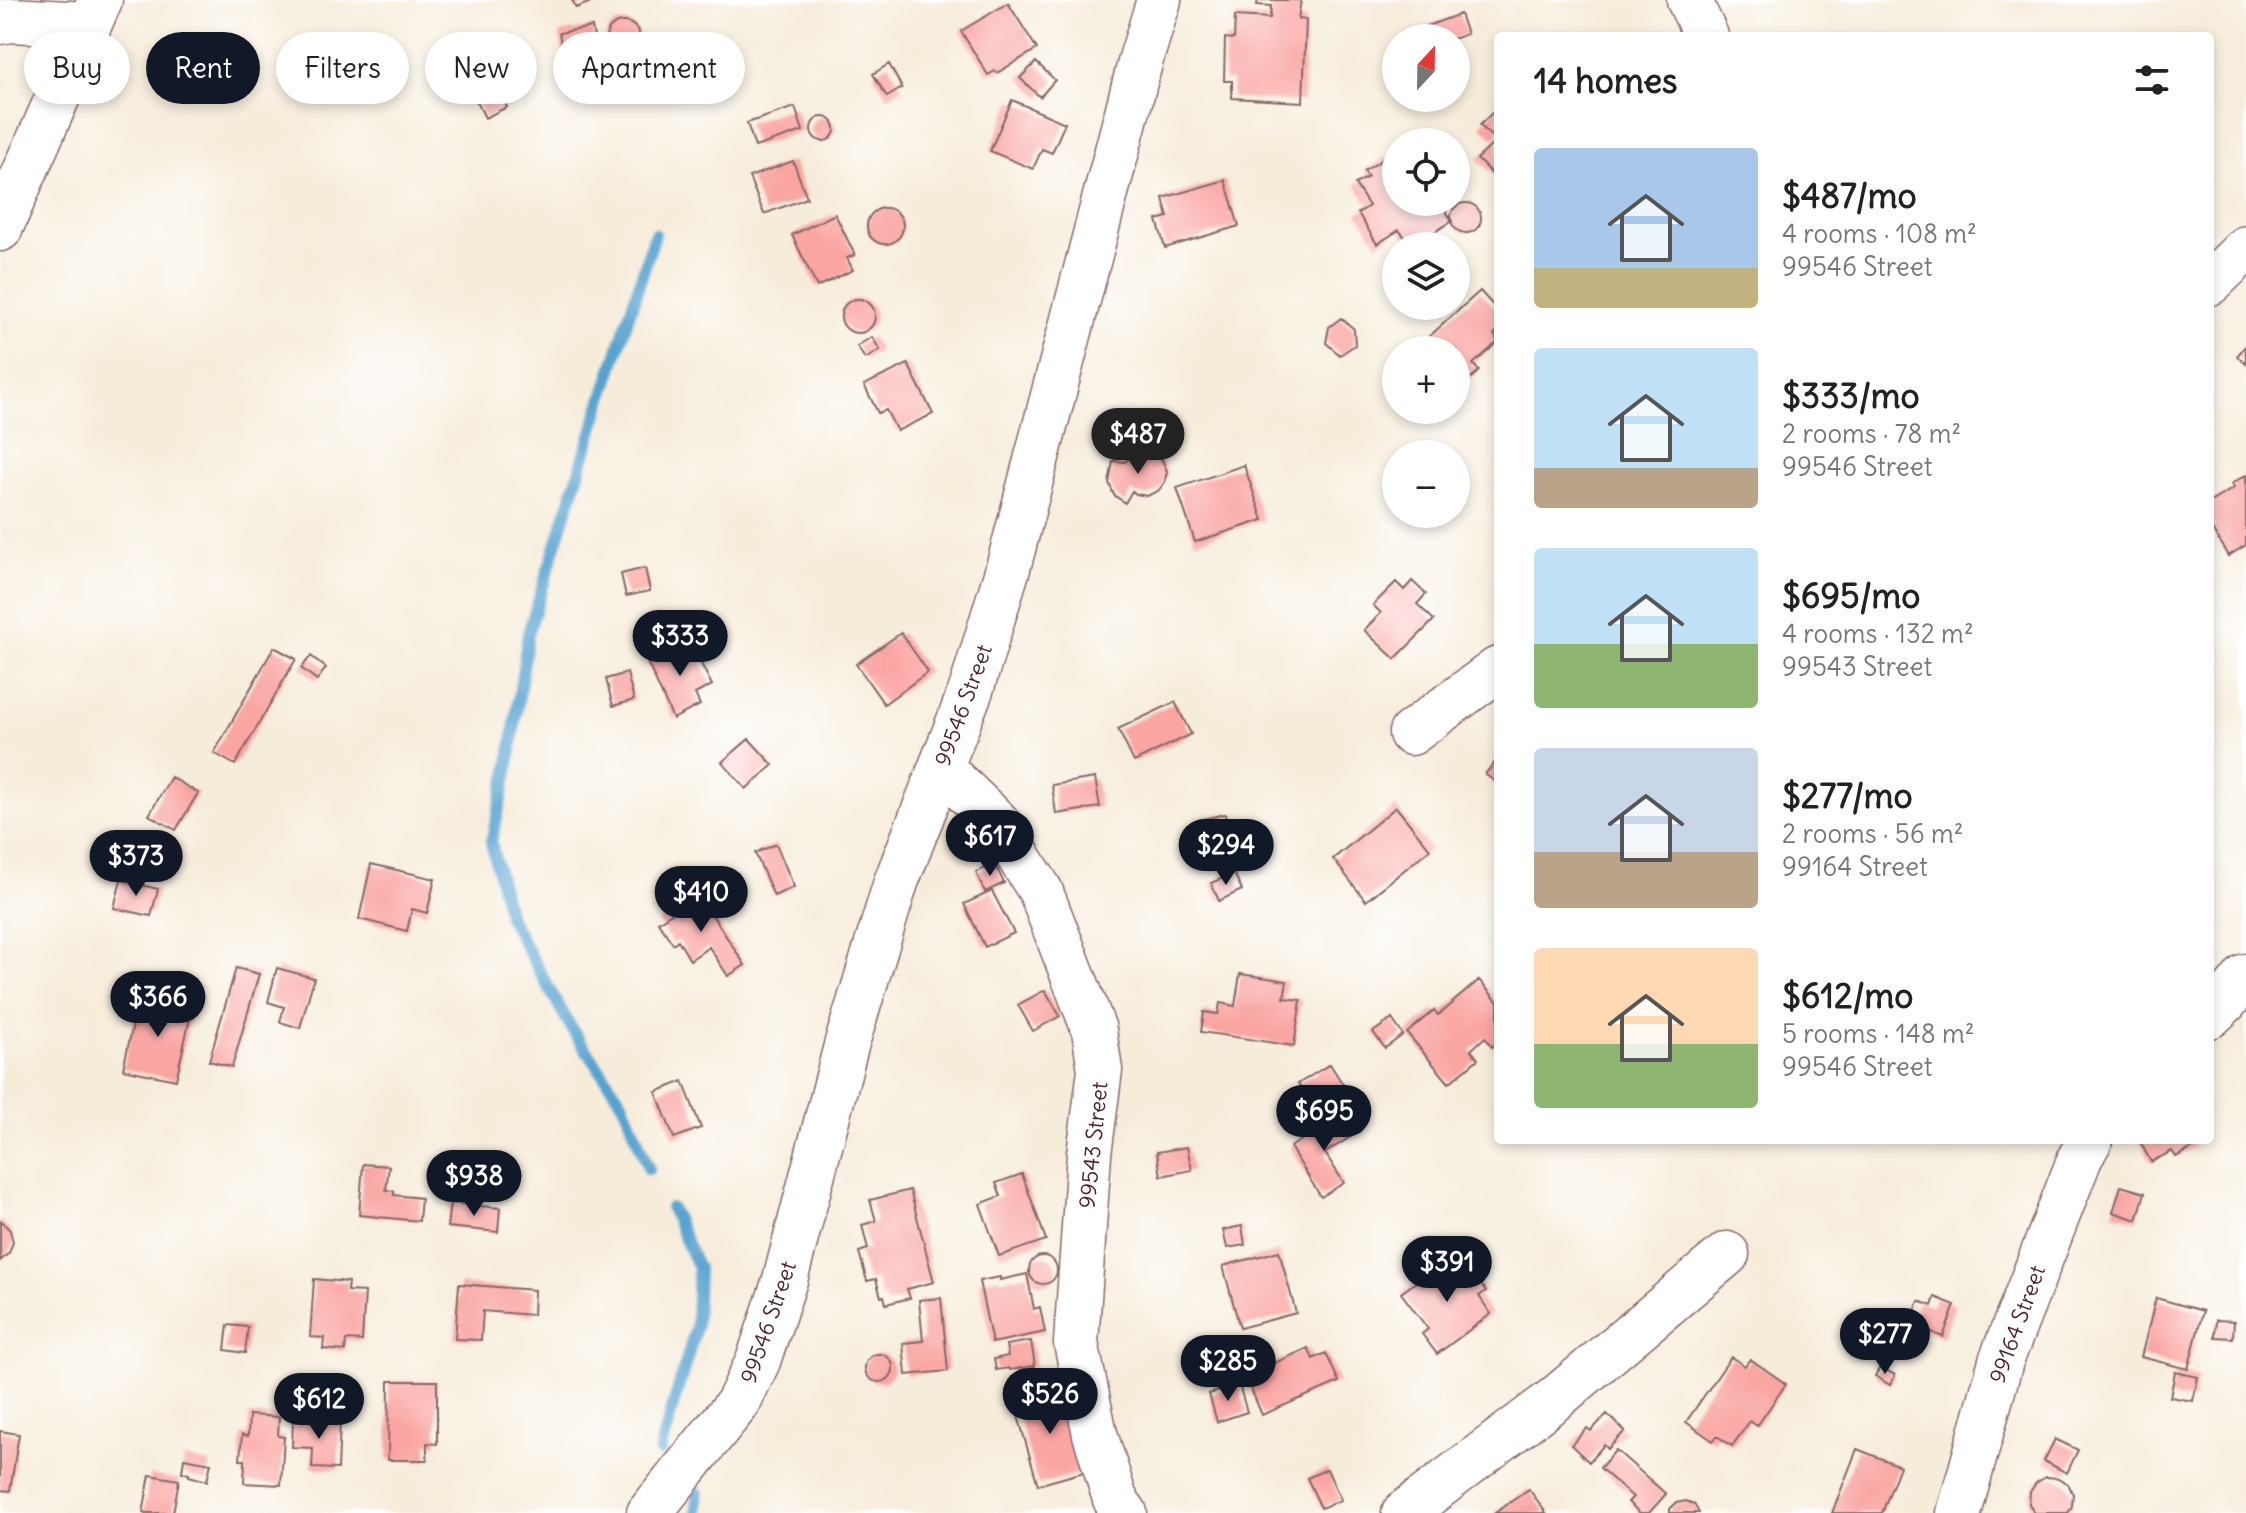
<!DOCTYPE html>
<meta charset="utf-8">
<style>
body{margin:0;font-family:Delius,sans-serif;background:#f2f2f2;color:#222;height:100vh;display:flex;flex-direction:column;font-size:30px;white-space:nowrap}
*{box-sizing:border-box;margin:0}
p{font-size:26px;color:#767676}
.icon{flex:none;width:44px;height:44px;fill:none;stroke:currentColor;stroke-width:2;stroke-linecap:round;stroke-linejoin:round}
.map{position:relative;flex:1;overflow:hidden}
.panel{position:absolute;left:1494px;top:32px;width:720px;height:1112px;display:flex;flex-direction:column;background:#fff;border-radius:8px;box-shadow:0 4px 12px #0003}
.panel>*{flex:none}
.top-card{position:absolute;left:24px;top:32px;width:760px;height:72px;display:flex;gap:16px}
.needle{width:52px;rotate:22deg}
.fabs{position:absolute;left:1382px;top:24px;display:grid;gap:16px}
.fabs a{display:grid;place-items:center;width:88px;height:88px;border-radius:50%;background:#fff;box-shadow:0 4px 12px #0003;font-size:40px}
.price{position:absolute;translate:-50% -68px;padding:0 18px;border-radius:28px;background:#111827;color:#fff;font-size:26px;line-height:52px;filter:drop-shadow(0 2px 4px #0008)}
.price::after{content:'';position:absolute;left:50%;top:48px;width:24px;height:18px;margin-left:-12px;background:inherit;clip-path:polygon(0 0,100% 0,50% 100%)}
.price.on{background:#222;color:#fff}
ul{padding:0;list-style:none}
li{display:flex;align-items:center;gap:24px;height:200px;padding:0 40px}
li span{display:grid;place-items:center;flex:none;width:224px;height:160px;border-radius:8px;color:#555}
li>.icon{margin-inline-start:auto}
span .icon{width:96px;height:96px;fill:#fffc;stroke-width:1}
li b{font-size:34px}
h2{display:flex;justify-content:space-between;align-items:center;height:96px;padding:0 40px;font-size:34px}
.tag{padding:0 28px;border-radius:36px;background:#fff;box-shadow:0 4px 12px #0003;font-size:28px;line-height:72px}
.tag.on{background:#111827;color:#fff}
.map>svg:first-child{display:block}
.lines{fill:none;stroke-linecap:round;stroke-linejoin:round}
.stream{stroke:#57a3d0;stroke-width:12}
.building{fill:#f9a5a2}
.minor-casing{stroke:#866768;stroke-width:47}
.minor{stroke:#fff;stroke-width:44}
.labels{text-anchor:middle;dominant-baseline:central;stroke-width:6;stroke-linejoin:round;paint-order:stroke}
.street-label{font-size:22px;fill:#4a1f2b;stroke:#fff}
</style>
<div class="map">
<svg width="2246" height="1513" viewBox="0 0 2246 1513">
<rect width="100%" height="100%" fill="#fff"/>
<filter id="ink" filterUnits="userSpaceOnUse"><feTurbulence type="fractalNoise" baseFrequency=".0125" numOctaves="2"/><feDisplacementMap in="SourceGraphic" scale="16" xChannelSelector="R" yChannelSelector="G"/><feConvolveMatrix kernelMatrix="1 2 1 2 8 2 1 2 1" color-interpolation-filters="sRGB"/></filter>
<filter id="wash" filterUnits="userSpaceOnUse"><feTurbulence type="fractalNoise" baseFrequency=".006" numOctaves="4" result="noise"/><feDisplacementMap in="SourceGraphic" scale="32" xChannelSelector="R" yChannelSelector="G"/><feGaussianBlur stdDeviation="1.8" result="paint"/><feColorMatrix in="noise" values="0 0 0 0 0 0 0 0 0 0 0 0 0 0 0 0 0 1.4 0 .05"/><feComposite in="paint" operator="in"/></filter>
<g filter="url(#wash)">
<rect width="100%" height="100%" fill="#f6ecda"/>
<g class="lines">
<path class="stream" d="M649,1169L623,1103L573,1031L509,917L491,842L508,771L528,633L655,234
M660,1451L696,1327L698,1268L671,1208
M697,1513L698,1493"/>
</g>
<g id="blocks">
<path class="building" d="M572,0H596L576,8Z
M1258,0H1301L1298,19L1306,20L1303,102L1232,98V81H1224L1225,38L1234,39L1235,16L1270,18L1271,6L1257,5Z
M1008,3L1037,49L997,73L995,71L988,75L961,31Z
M1460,14L1467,34L1456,38H1407L1405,34Z
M606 39a17 17 0 1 1 34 0a17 17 0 1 1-34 0Z
M592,27L597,52L564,58L559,33Z
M1036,62L1055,80L1040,97L1020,78Z
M889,64L902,88L887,97L873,74Z
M495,82L507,107L485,118L473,94Z
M1012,100L1065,123L1052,153L1042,149L1033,169L990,151Z
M795,107L803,131L755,147L747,123Z
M1498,107V134L1494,139L1480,125Z
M811 129a12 12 0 1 1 24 0a12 12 0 1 1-24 0Z
M1498,139V180L1477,159Z
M1396,151V202H1440L1452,221L1412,246L1399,230L1377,244L1358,213L1369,206L1355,184L1368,177L1364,171Z
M793,161L807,198L764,214L749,177Z
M1225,180L1239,226L1165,248L1157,220L1168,217L1163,198Z
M1451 218a15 15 0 1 1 30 0a15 15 0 1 1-30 0Z
M867 226a18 18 0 1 1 36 0a18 18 0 1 1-36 0Z
M835,214L855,255L847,258L853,270L817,287L792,235Z
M1480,291L1498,311V331L1494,334L1498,342L1473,364L1479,371L1456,391V350H1414Z
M841 316a17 17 0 1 1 34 0a17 17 0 1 1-34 0Z
M1341,318L1354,329L1355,345L1340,355L1326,343L1329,327Z
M872,337L880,350L865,359L857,346Z
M2246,345V364L2237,356Z
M908,364L933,414L897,431L886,410L878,413L864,385Z
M1141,452L1153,453L1162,460L1167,471L1165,482L1158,491L1147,496L1136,494L1132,491L1125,503L1114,495L1109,483L1113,461L1125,462L1131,456Z
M1244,465L1263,520L1195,542L1177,488Z
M2246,475V545L2228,556L2210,526V502L2234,488L2231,484Z
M645,568L650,591L626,596L621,574Z
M1412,581L1426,594L1417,604L1434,620L1395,659L1364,630L1381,613L1373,605L1396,582L1404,590Z
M901,633L928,672L884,704L856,664Z
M689,640L712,685L695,694L700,705L673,719L647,662Z
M274,647L296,659L235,765L214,753Z
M311,656L326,668L317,680L301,668Z
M627,673L634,700L613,706L606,679Z
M1175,702L1191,734L1134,762L1118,729Z
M749,739L773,765L746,789L722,762Z
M1498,759V784L1485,774Z
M171,777L198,793L176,830L149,815Z
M1095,778L1100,807L1056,814L1052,785Z
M1396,807L1430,849L1366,901L1333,859Z
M1225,814L1236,865L1209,870L1199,820Z
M126,830L145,837L136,860L117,853Z
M776,844L794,887L774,896L755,853Z
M371,864L435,879L427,913L412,909L407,931L359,919Z
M995,864L1004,883L985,892L976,872Z
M1234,873L1242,890L1219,901L1211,883Z
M121,880L158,889L151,916L114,908Z
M992,891L1014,933L985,947L964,904Z
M699,895L745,965L728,976L709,947L690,960L678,940L673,944L658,922Z
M236,968L259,974L232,1067L209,1061Z
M277,968L314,978L300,1028L280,1022L284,1007L268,1002Z
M1240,974L1287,981L1284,998L1301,1000L1294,1046L1201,1032L1204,1012L1218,1014L1220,1003L1235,1006Z
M1479,980L1498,1002V1042L1492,1047L1485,1037L1471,1050L1478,1059L1449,1083L1407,1033L1434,1010L1438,1015Z
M1045,990L1060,1016L1033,1031L1018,1005Z
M139,998L192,1009L176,1080L123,1069Z
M1392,1019L1403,1035L1385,1048L1373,1032Z
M1330,1064L1347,1091L1337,1097L1336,1095L1314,1108L1298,1084Z
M683,1081L701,1128L674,1138L656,1092Z
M1347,1112L1360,1131L1325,1153L1344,1183L1321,1197L1290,1147Z
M2139,1140H2191L2195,1147L2176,1157L2172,1151L2151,1162Z
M1187,1147L1192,1170L1161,1176L1157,1152Z
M439 1174a22 22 0 1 1 44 0a22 22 0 1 1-44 0Z
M363,1164L389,1166L386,1190L394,1191V1195L421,1198L419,1221L359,1215Z
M1022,1174L1046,1240L999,1256L980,1204L1001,1196L996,1183Z
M2121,1186L2145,1193L2137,1220L2113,1212Z
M910,1190L934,1282L907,1289L910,1298L886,1304L884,1296L881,1297L876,1279L867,1281L859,1252L868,1249L862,1225L876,1221L870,1200Z
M450,1203L500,1208L498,1232L447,1227Z
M0,1220L10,1230L13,1242L9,1253L0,1261Z
M1242,1226L1245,1245L1227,1248L1223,1230Z
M1279,1251L1296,1313L1240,1328L1223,1266Z
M1029 1270a14 14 0 1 1 28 0a14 14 0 1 1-28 0Z
M1450,1257L1464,1276L1471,1271L1486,1291L1479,1296L1491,1314L1437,1354L1422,1334L1428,1329L1401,1293Z
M1027,1274L1034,1309L1040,1307L1045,1332L992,1343L979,1281L1000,1277V1280Z
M314,1279L348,1282L347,1291L365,1292L362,1341L346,1340L345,1351L323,1349L324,1338L310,1337Z
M459,1284L534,1290L533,1315L483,1311L481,1340L455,1339Z
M1935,1297L1955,1305L1943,1337L1910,1324L1919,1301L1932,1306Z
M941,1298L948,1371L906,1375L903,1343L923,1341L919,1300Z
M2156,1298L2203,1311L2188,1369L2141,1357Z
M2216,1320L2234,1321L2233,1338L2215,1337Z
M228,1325L248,1327L245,1353L225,1350Z
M1031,1341L1035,1366L1010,1370L1009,1368L996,1370L994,1359L1008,1356L1006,1345Z
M1308,1348L1313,1359L1326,1353L1339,1382L1262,1415L1244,1373L1265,1364L1266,1367Z
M865 1368a14 14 0 1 1 28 0a14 14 0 1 1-28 0Z
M1731,1357L1745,1366L1750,1359L1786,1384L1757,1426L1750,1421L1732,1446L1717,1436L1713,1441L1686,1422Z
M1880,1367L1895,1375L1890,1385L1875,1376Z
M2175,1372L2198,1377L2193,1401L2170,1397Z
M389,1381H437V1444L427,1443V1460H388Z
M1239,1385L1247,1412L1217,1422L1209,1394Z
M1063,1388L1087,1471L1038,1485L1014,1402Z
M1607,1414L1625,1431L1608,1449L1604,1445L1589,1462L1571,1445L1587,1428L1591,1431Z
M249,1415L279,1417L278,1436L284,1437L281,1485L244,1483L245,1460H240L242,1435L248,1436Z
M293,1420L340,1421L338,1469L312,1468L313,1448L292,1447Z
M0,1431L19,1434L10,1491L0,1490Z
M2055,1439L2078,1450L2067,1473L2044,1461Z
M1857,1449L1900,1466L1882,1513H1832Z
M1616,1450L1666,1494L1649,1513H1640L1628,1502L1633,1497L1600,1468Z
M184,1458L211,1463L207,1481L189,1476V1474L182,1472Z
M1327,1469L1341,1500L1321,1508L1307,1478Z
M150,1475L179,1480L173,1513H143Z
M2046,1477L2058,1478L2068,1484L2073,1494L2072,1506L2068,1513H2034L2029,1504L2030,1492L2036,1483Z
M1529,1489L1546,1513H1495Z
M1686,1501L1694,1504L1699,1513H1670V1509L1676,1503Z"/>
</g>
</g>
<g filter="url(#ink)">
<use href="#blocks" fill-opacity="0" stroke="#866768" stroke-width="2"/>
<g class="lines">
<g class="minor-casing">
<path id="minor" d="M1689,0L1706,36
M0,22L11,20L89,24
M0,229L100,0
M2210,283L2246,248
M1411,733L1498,669
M941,768L997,822L1040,890L1094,1030L1100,1070L1089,1154L1076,1343L1095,1434L1115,1499L1125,1513
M2210,1016L2225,1002L2246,976
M649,1513L738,1403L758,1361L785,1280L846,1046L896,882L971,690L1008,568L1141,59L1159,0
M1404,1513L1556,1398L1727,1254
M1959,1513L2001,1361L2080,1158L2090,1140"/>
</g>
<use href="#minor" class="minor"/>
</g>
</g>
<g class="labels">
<g class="street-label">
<text transform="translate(963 705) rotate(-70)">99546 Street</text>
<text transform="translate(1093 1145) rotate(-84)">99543 Street</text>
<text transform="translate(768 1322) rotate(-71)">99546 Street</text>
<text transform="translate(2017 1324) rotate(-70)">99164 Street</text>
</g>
</g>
</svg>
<div class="fabs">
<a><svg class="needle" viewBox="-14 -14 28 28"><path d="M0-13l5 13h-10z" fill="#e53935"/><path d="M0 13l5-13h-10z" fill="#767676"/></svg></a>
<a><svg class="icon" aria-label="locate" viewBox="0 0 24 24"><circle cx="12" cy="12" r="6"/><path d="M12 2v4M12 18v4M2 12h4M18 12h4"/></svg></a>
<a><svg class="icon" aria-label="layers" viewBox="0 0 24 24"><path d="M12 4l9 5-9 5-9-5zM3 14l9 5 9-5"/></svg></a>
<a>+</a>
<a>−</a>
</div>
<b class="price on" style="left:1138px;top:476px">$487</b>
<b class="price" style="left:680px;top:678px">$333</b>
<b class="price" style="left:990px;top:878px">$617</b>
<b class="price" style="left:1226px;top:887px">$294</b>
<b class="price" style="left:136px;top:898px">$373</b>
<b class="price" style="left:701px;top:934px">$410</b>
<b class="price" style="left:158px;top:1039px">$366</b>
<b class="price" style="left:1324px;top:1153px">$695</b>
<b class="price" style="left:474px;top:1218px">$938</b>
<b class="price" style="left:1447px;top:1304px">$391</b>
<b class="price" style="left:1885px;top:1376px">$277</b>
<b class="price" style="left:1228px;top:1403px">$285</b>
<b class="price" style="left:1050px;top:1436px">$526</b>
<b class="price" style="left:319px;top:1441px">$612</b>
<div class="top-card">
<a class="tag">Buy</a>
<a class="tag on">Rent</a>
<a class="tag">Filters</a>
<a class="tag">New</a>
<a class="tag">Apartment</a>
</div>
<section class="panel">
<h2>14 homes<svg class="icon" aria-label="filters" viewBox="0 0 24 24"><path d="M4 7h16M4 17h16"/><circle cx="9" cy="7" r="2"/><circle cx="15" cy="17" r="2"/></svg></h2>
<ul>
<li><span style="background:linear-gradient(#a9c7e8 75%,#c2b280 0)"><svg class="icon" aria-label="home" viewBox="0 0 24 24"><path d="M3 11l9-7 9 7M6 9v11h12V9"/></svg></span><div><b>$487/mo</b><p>4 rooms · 108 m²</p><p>99546 Street</p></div></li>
<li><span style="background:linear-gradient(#bfe0f5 75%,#b9a48a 0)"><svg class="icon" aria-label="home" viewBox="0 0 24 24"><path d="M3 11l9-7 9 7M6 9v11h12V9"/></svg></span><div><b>$333/mo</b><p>2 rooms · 78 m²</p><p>99546 Street</p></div></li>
<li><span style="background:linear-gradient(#bfe0f5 60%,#8fb573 0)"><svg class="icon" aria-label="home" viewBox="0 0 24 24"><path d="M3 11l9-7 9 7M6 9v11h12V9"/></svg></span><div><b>$695/mo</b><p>4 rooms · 132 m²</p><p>99543 Street</p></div></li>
<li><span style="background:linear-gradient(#c9d6e8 65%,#b9a48a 0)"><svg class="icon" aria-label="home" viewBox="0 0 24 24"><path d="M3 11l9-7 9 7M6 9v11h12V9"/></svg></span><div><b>$277/mo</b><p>2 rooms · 56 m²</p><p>99164 Street</p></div></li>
<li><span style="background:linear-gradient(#ffd9b3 60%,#8fb573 0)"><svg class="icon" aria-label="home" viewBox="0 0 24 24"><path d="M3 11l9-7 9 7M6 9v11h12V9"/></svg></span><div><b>$612/mo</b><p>5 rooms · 148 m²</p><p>99546 Street</p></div></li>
</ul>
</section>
</div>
